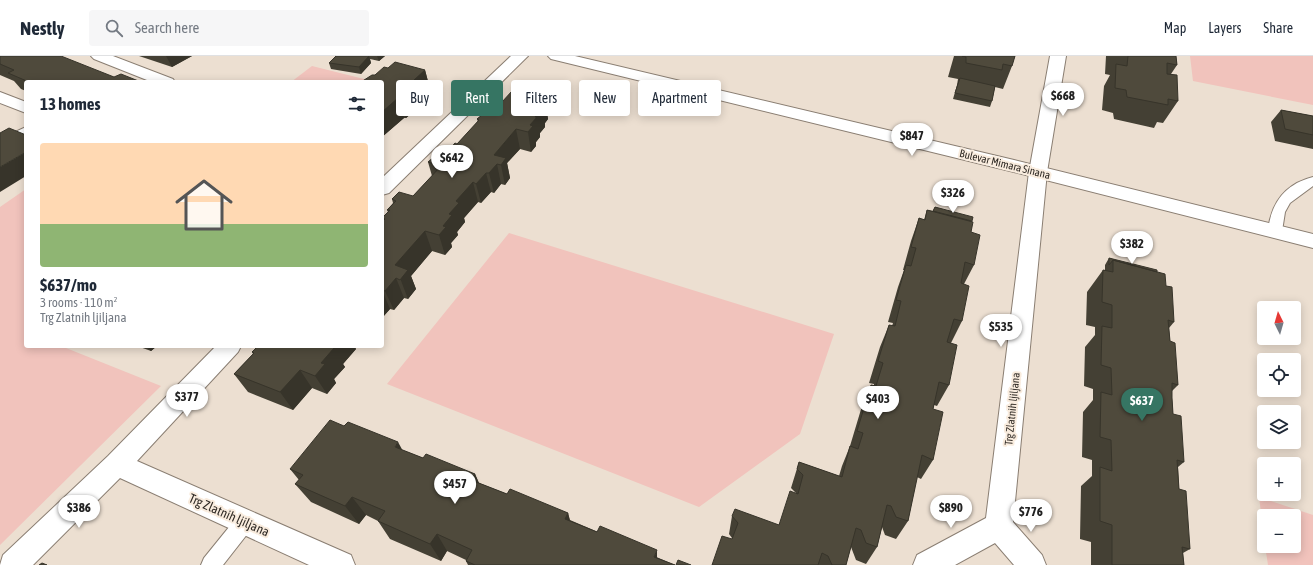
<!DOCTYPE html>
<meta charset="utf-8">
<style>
body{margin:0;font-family:"Asap Condensed",sans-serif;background:#f6f6f7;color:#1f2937;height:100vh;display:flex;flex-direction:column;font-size:15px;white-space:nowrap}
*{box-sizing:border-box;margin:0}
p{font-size:13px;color:#747a83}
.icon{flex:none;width:22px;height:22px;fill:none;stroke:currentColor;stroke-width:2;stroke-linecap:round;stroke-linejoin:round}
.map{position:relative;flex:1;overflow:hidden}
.details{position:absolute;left:24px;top:24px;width:360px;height:268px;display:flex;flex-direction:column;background:#fff;border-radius:4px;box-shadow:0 2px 10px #0003}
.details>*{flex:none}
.guide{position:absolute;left:396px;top:24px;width:380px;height:36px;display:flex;gap:8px}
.needle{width:26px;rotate:355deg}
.controls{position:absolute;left:1257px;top:245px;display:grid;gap:8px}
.controls a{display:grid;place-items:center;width:44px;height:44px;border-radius:4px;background:#fff;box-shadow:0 2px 10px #0003;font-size:20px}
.price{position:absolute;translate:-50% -34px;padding:0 9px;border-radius:14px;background:#fff;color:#222;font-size:13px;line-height:26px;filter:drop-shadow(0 1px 2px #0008)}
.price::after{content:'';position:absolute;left:50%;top:24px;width:12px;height:9px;margin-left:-6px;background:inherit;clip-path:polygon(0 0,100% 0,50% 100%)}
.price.current{background:#367563;color:#fff}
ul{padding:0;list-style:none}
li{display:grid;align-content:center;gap:8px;height:212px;padding:0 16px}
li+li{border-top:1px solid #e0e1e3}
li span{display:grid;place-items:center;height:124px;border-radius:4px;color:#555}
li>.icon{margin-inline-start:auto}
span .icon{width:72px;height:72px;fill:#fffc;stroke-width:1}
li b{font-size:17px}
h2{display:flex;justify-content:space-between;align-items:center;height:48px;padding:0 16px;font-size:17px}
.pill{padding:0 14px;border-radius:4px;background:#fff;box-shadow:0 2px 10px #0003;font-size:14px;line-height:36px}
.pill.current{background:#367563;color:#fff}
header{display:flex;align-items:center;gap:24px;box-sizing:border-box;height:56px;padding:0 20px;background:#fff;border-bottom:1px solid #e0e1e3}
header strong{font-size:19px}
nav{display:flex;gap:22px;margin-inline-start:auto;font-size:14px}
.search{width:280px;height:36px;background:#f6f6f7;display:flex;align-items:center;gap:10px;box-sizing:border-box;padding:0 14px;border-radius:4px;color:#747a83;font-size:15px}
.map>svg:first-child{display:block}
.green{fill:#f1c3bc}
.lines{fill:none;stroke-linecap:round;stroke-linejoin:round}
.lane-casing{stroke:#8a7e72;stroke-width:2}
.street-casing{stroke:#8a7e72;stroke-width:2}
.secondary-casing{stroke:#8a7e72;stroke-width:2}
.lane{fill:#fff;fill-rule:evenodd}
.street{fill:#fff;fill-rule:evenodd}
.secondary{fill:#fff;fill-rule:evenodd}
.wall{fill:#444034}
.shaded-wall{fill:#37342a}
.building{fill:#4f4a3c;stroke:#37342a}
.labels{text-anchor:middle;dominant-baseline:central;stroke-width:4;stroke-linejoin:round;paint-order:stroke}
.street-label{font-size:11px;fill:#2e2924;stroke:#f9ecde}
.near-street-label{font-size:13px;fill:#2e2924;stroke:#f9ecde}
</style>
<header>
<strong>Nestly</strong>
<div class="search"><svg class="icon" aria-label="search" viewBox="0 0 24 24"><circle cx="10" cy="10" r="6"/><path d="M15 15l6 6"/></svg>Search here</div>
<nav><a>Map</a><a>Layers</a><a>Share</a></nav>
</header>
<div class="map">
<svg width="1313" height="509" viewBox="0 0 1313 509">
<rect width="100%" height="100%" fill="#ecdfd1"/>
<path class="green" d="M1190,0H1313V49L1193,25Z
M312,10L376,26H291Z
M26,133V290H68L66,292L161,330L0,489V151Z
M509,177L834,278L800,378L699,451L387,328Z
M1259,441L1313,459V509H1268L1265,490H1294V460H1264V479Z"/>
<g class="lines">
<g class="lane-casing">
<path id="lane" d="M1313,121V130L1290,147L1285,156L1282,175L1280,178L1275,180L1270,178L1268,175C1271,147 1285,128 1313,121Z
M245,457L252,460L254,466L252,472L223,509H201L204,502L238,460Z"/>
</g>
<g class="street-casing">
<path id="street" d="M91,0H113L173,23L175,26H152L94,3Z
M511,0H528L389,137L382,139V122Z
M1050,0H1066L1047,116L1013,466L1042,499L1046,509H1014L995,487L955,509H913L917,499L986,462L1029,116Z
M0,36L26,46V57L0,47Z
M26,71V83L6,94L0,95V83Z
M216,290H241L238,296L137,405L351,499L355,509H309L120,422L33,509H0L3,499L108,400Z"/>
</g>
<g class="secondary-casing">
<path id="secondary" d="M548,0H575L1014,104L1313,178V192L1014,116L551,3Z"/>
</g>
<use href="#lane" class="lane"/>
<use href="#street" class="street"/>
<use href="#secondary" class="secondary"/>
</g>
<path class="wall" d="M0,0L114,21L141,26H26V35L21,33L14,25L0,19Z
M139,0H192L172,11Z
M336,0H385L379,5L370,3L371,7L361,18L331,13L329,7Z
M954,0H1015L1012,10L1003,33L995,31L992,45L990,51L953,43L957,29L958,23L948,21Z
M1106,0H1176L1177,9L1171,18L1178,45L1163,67L1157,66L1154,72L1114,63L1113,57L1102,54L1104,30L1110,19L1105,18Z
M388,12L425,14L430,33L428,35L431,46L425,51H421L414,57H412L406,62H404L382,81V26L375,19Z
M545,44L548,63L545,67V71L540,77V81L536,86V90L531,96L520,93L507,107L510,122L505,129L501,128L494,137L491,136L481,147L478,146L464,162L465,166L457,176L458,179L451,187L452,191L445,199L432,195L411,220L416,233L408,243L404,242L394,254L390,253L382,262V166L383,164L382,162L388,156L387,154L393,147L392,143L413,140L432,120L428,106L439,101L457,88L478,66L477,63L481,60L480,57L484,53L483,49L502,46Z
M1281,54L1313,60V93L1275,85L1271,66Z
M935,151L972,165L971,176L974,209L964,228L962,265L951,287L949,329L937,350L934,349L933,353V404L921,423L917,421L908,465L896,483L885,479L882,471L877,491L866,508L856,504L851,491L846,509H712L732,483V482L729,478L732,460L779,469L797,438L791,432L799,406L839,420L842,410L850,390L862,350L871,329L874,330V328L869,327L880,291L889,269L892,270L893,267L888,266L898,231L904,214H903L911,185L919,162L924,164L927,154L933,155Z
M1109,202L1157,216L1166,230L1174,266L1169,272L1170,285L1178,329L1172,335V342L1173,358L1184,406L1178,411L1179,433L1190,493L1183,497L1184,509H1091V486L1080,483L1081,430L1092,420V404L1082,401L1083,356L1093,344V333L1084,330L1085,291L1095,279V271L1086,269L1087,236L1103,214H1105V209Z
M137,290H157L151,295Z
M258,290H354L356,293L343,308L345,311L334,323L336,327L327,338L312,332L293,354L248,336L234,318L253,298L252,296Z
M402,394L423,402L475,418L479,427L507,438L568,457L570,464L675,509H468L466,505V504L447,495L441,505L390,483L378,465L366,459L359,468L311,446L295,428L299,424L290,413Z"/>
<path class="shaded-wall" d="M166,0H192L172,11Z
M369,0L371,7L361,18L359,11Z
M377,0H385L379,5Z
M425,14L430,33L428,35L431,46L425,51L419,32L414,24Z
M415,31L421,51L414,57L408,38Z
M406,37L412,57L406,62L400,43Z
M398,42L404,62L382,81V56Z
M545,44L548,63L545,67V71L540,77V81L536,86V90L531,96L528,76L530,69L539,51Z
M516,73L520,93L507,107L510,122L505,129L501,109L497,108L501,128L494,137L489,117L494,99Z
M26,96V120L0,136V111Z
M486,117L491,136L481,147L476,128Z
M473,126L478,146L464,162L465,166L457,176L458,179L451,187L452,191L445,199L439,179L443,170L456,145Z
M425,175L432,195L411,220L416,233L408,243L395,209Z
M396,222L404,242L394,254L385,235Z
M382,234L390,253L382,262Z
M146,290H157L151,295Z
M332,290H354L356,293L343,308L345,311L334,323L336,327L327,338L315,320L321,307Z
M300,314L312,332L293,354L280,336Z
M398,386L409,406L395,391Z
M475,418L483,437L471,424Z
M352,441L366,459L359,468L345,450Z
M568,457L572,475L565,463Z
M437,478L447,495L441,505L430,488Z
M657,494V509L654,501Z"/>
<path class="building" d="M0,0H61L114,21L121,18L141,26H29L8,17L14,14L0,8Z
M336,0H369L359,11L329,7Z
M962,0H1015L1012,10L1003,8L1002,14L966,7V1Z
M1128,0H1176L1177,9L1167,7V18L1177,19L1178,45L1168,43V49L1127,41L1126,34L1115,32L1116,8L1127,10Z
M395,6L425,14L414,24L425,27L419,32L415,31L408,38L406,37L400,43L398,42L382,56V26H361L372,19H375L384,11L388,12Z
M960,22L995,30L992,45L955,37Z
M512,35L545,44L539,51L543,52L535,61H537L530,69L533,70L528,76L516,73L494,99L506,102L501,109L497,108L489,117H486L476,128L473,126L456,145L459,147L449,158L452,159L443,170L446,171L439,179L425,175L395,209L408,214L400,224L396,222L385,235L382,234V166L385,163L382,162L390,154H387L396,145L392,143L399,136L413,140L441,110L428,106L435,100L439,101L446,93L449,94L455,87L457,88L479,64L477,63L483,58L480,57L487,50L483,49L489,43L502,46Z
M1281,54L1313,60V79L1285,73Z
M9,72L26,79V96L0,111V77Z
M935,151L973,161L972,165L933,155Z
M927,154L973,166L971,176L980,179L974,209L965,206L961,227L969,230L962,265L954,263L947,286L957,289L949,329L939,326L933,353L943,356L933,404L922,399L908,465L896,461L891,450L887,449L877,491L866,487L861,474L856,472L846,509H832L828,500L822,497L818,509H712L722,480L732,483L738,467L732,460L735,453L779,469L790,435L798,438L803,419L797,413L799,406L842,421L850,390L858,393L863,377L857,375L871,329L876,330L883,307L878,305L889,269L895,270L901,245L896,244L906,209L911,210L916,192L911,191L919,162L925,164Z
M1109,202L1157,214V216L1113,204L1109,209Z
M1113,204L1165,218L1166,230L1172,231L1174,266L1168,264L1170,285L1175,287L1178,329L1172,327V342L1173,358L1181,360L1184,406L1177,404L1179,433L1186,435L1190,493L1182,491L1184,509H1112V469L1100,465V411L1112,415L1111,384L1100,381L1101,336L1112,339L1111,312L1101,309L1102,270L1112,272V249L1102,246L1103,214L1113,216Z
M258,290H332L331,291L334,292L321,307L325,308L315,320L300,314L280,336L234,318L254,297L252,296Z
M330,364L344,370L348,366L398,386L395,391L423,402L426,398L475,418L471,424L507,438L510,433L568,457L565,463L597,476L600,470L657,494L654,501L675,509H475L466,505L472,494L437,478L430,488L378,465L385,455L352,441L345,450L295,428L303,419L290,413Z
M678,504L691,509H676Z
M42,507L47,509H39Z"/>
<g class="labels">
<g class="street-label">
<text transform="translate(1005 108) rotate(14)">Bulevar Mimara Sinana</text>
<text transform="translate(1012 353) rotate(-84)">Trg Zlatnih ljiljana</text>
</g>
<g class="near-street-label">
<text transform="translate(229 459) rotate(24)">Trg Zlatnih ljiljana</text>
</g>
</g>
</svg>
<div class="controls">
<a><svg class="needle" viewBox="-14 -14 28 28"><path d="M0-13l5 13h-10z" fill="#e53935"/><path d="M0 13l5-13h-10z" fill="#747a83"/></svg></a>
<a><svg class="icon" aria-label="locate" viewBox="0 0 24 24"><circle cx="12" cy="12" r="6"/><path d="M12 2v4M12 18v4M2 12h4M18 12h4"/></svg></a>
<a><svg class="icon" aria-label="layers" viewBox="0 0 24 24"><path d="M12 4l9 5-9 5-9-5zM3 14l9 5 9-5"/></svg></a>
<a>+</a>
<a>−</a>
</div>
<b class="price" style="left:1063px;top:61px">$668</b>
<b class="price" style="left:912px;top:101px">$847</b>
<b class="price" style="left:452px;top:123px">$642</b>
<b class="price" style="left:953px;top:158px">$326</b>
<b class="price" style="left:1132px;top:209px">$382</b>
<b class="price" style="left:1001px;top:292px">$535</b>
<b class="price" style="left:187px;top:362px">$377</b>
<b class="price" style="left:878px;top:364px">$403</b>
<b class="price current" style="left:1142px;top:366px">$637</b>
<b class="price" style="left:455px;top:449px">$457</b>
<b class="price" style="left:79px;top:473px">$386</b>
<b class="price" style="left:951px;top:473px">$890</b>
<b class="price" style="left:1031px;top:477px">$776</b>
<div class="guide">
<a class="pill">Buy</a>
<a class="pill current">Rent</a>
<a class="pill">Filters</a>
<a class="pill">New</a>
<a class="pill">Apartment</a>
</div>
<section class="details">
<h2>13 homes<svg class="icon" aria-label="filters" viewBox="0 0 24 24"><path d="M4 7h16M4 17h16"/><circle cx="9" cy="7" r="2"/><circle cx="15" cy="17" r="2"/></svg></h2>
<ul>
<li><span style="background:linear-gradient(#ffd9b3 65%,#8fb573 0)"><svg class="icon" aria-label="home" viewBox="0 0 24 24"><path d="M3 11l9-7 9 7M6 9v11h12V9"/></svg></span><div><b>$637/mo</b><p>3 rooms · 110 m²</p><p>Trg Zlatnih ljiljana</p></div></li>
</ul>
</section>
</div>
